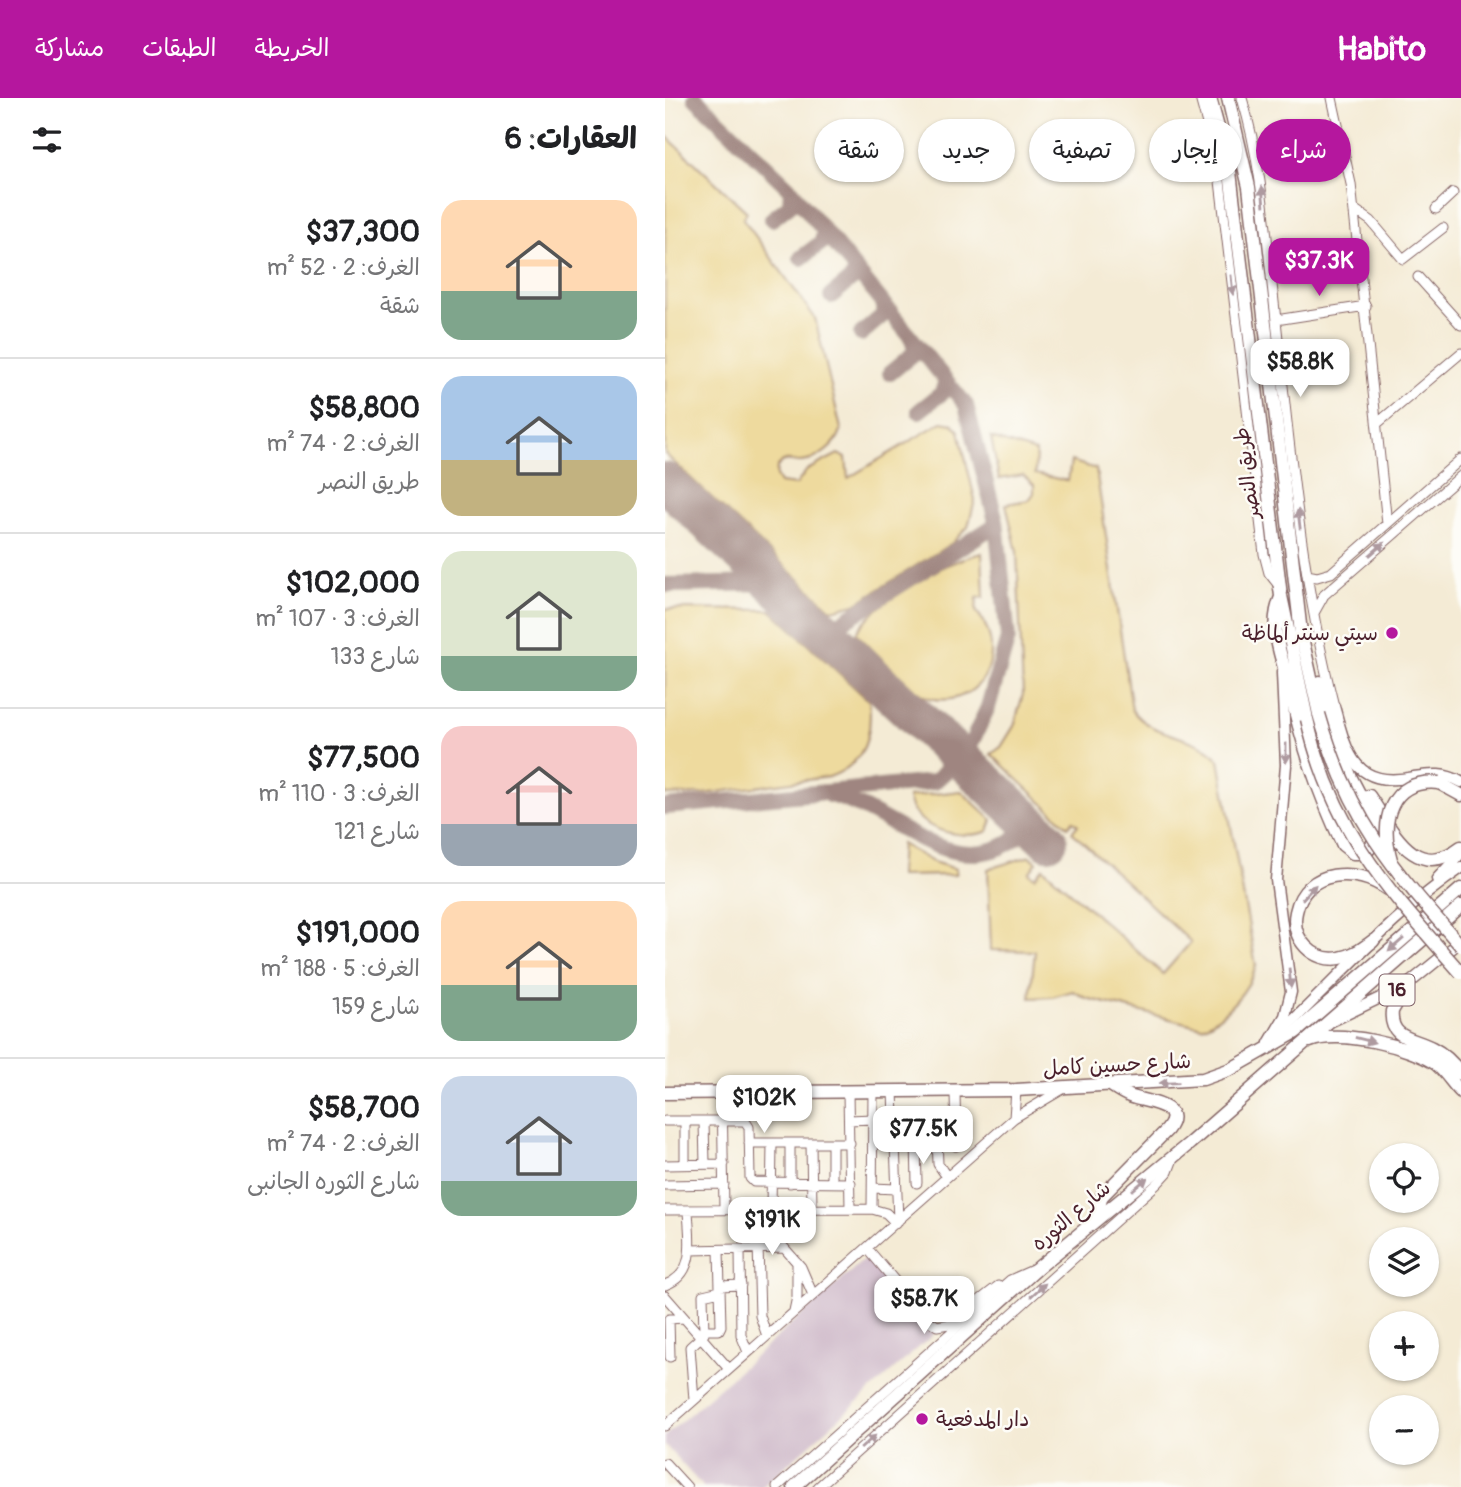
<!DOCTYPE html>
<html lang="ar">
<meta charset="utf-8">
<style>
body{margin:0;font-family:Pangolin,"Playpen Sans Arabic",sans-serif;background:#f2f2f2;color:#202124;direction:rtl;height:100vh;display:flex;flex-direction:column;font-size:26px;white-space:nowrap}
*{box-sizing:border-box;margin:0}
p{font-size:23px;color:#757577}
.icon{flex:none;width:38px;height:38px;fill:none;stroke:currentColor;stroke-width:2;stroke-linecap:round;stroke-linejoin:round}
.map{position:relative;flex:1;overflow:hidden;direction:ltr}
.panel{display:flex;flex-direction:column;background:#fff;width:665px}
.panel>*{flex:none}
.top-card{position:absolute;left:21px;top:21px;width:665px;height:63px;direction:rtl;display:flex;gap:14px}
.fabs{position:absolute;left:704px;top:1045px;display:grid;gap:14px}
.fabs a{display:grid;place-items:center;width:70px;height:70px;border-radius:50%;background:#fff;box-shadow:0 2px 5px #0004;font-size:35px}
.price{position:absolute;translate:-50% -60px;padding:0 16px;border-radius:14px;background:#fff;color:#222;font-size:23px;line-height:46px;filter:drop-shadow(0 2px 4px #0008)}
.price::after{content:'';position:absolute;left:50%;top:42px;width:21px;height:16px;margin-left:-10px;background:inherit;clip-path:polygon(0 0,100% 0,50% 100%)}
.price.selected{background:#b5179e;color:#fff}
ul{padding:0;list-style:none}
li{display:flex;align-items:center;gap:21px;height:175px;padding:0 28px}
li+li{border-top:2px solid #e0e0e0}
li span{display:grid;place-items:center;flex:none;width:196px;height:140px;border-radius:21px;color:#555}
li>.icon{margin-inline-start:auto}
span .icon{width:84px;height:84px;fill:#fffc;stroke-width:1}
li b{font-size:30px}
h2{display:flex;justify-content:space-between;align-items:center;height:84px;padding:0 28px;font-size:30px}
.chip{padding:0 24px;border-radius:32px;background:#fff;box-shadow:0 2px 5px #0004;font-size:24px;line-height:63px}
.chip.selected{background:#b5179e;color:#fff}
header{display:flex;align-items:center;gap:42px;box-sizing:border-box;height:98px;padding:0 35px;background:#b5179e;color:#fff}
header strong{font-size:33px}
nav{display:flex;gap:38px;margin-inline-start:auto;font-size:24px}
main{display:flex;flex:1;min-height:0}
.map>svg:first-child{display:block}
.industrial{fill:#d1bdcc}
.sand{fill:#eeda9e;stroke:#9c7c64;stroke-width:2}
.lines{fill:none;stroke-linecap:round;stroke-linejoin:round}
.taxiway{stroke:#9f8580;stroke-width:16}
.runway{stroke:#9f8580;stroke-width:40}
.minor-casing{stroke:#866666;stroke-width:11}
.major-casing{stroke:#866666;stroke-width:13}
.highway-casing{stroke:#866666;stroke-width:15}
.minor{stroke:#fff;stroke-width:9}
.major{stroke:#fff;stroke-width:10}
.highway{stroke:#fff;stroke-width:12}
.highway-bridge-casing{stroke:#866666;stroke-width:15;stroke-linecap:butt}
.highway-bridge{stroke:#fff;stroke-width:12}
.oneway{fill:#ae9aa0}
.poi-dot{fill:#b5179e;stroke:#fdfcf7;stroke-width:2.5}
.labels{text-anchor:middle;dominant-baseline:central;stroke-width:5;stroke-linejoin:round;paint-order:stroke}
.shield{fill:#fdfcf7;stroke:#806168;stroke-width:2}
.shield-label{font-size:19px;font-weight:bold;fill:#4a1f2b}
.street-label{font-size:21px;fill:#4a1f2b;stroke:#fdfcf7}
.poi-label{font-size:21px;fill:#4a1f2b;stroke:#fdfcf7;text-anchor:end}
</style>
<header>
<strong>Habito</strong>
<nav><a>الخريطة</a><a>الطبقات</a><a>مشاركة</a></nav>
</header>
<main>
<div class="map">
<svg width="796" height="1389" viewBox="0 0 796 1389">
<rect width="100%" height="100%" fill="#fdfcf7"/>
<filter id="ink" filterUnits="userSpaceOnUse"><feTurbulence type="fractalNoise" baseFrequency=".0143" numOctaves="2"/><feDisplacementMap in="SourceGraphic" scale="14" xChannelSelector="R" yChannelSelector="G"/><feConvolveMatrix kernelMatrix="1 2 1 2 8 2 1 2 1" color-interpolation-filters="sRGB"/></filter>
<filter id="wash" filterUnits="userSpaceOnUse"><feTurbulence type="fractalNoise" baseFrequency=".00686" numOctaves="4" result="noise"/><feDisplacementMap in="SourceGraphic" scale="28" xChannelSelector="R" yChannelSelector="G"/><feGaussianBlur stdDeviation="1.57" result="paint"/><feColorMatrix in="noise" values="0 0 0 0 0 0 0 0 0 0 0 0 0 0 0 0 0 1.4 0 .05"/><feComposite in="paint" operator="in"/></filter>
<g filter="url(#wash)">
<rect width="100%" height="100%" fill="#f4ebd5"/>
<path class="industrial" d="M202,1159L270,1235L97,1389H38L0,1347V1338Z"/>
<path class="sand" d="M0,37L82,114L78,121L150,220L176,331C174,346 152,363 136,364C130,364 125,362 118,363L112,369L111,378L115,385L131,387L142,372L173,356L181,360L183,380L277,324L288,326L294,333L310,402L303,429L287,445L190,506L167,512L0,356Z
M326,340L371,354L370,376L403,383L406,363L431,371L467,612C487,641 533,635 554,662L591,868C585,891 559,920 537,929L421,900L408,893L387,899L365,900L370,853L326,852L323,771L365,758L372,764L364,775L370,779L378,770L498,876L526,844L407,734L413,727L408,723L403,729L326,656L336,649L349,628L358,596L352,454L341,406L364,402L369,395V387L358,377L334,381Z
M317,455L319,499L312,500L311,513C337,543 330,592 286,601C278,602 267,602 259,598C244,591 206,549 191,535C214,500 277,465 317,455Z
M0,511L106,512L204,603C208,637 199,667 164,679L37,696L0,697Z
M296,693L327,722L323,733C298,744 247,731 243,699Z
M236,746L268,764L291,771L290,777L234,778Z"/>
<g class="lines">
<path class="taxiway" d="M30,0L126,92L301,307L331,423L329,428L177,524
M107,121L125,107L126,92
M136,160L156,145L160,133
M166,198L188,180L191,171
M196,236L217,218L220,208
M225,275L248,256L250,250L247,241
M254,313L277,295L281,282
M0,487L109,485
M298,663L323,609L343,540L331,423
M164,697C226,711 287,787 351,740L355,715
M0,709L269,684L281,673L286,661L280,646"/>
<path class="runway" d="M0,384L383,742"/>
</g>
</g>
<g filter="url(#ink)">
<g class="lines">
<g class="minor-casing">
<path id="minor" d="M535,0L553,66L599,456L604,475L615,489
M577,0C597,67 601,135 609,204C624,340 635,476 669,608
M667,0L686,86L722,426
M689,111L706,123L738,161L778,130
M771,111L788,95
M753,179L796,227
M611,222L701,208
M714,324L796,255
M642,477L652,479L666,475L796,361
M649,515L659,497L796,378
M228,993L233,1123
M290,993L291,1048
M183,994L185,1111
M57,995L59,1111
M349,1020L351,992
M184,1022L208,1021
M0,1023H80L84,1029L85,1080L89,1084L186,1085
M20,1023V1066
M39,1023L40,1066
M272,1040L273,1066L282,1079
M251,1041L252,1085
M228,1042L291,1039
M84,1045H185
M146,1045L147,1111
M0,1067L59,1066
M125,1085V1045
M167,1085V1045
M0,1087L59,1086
M208,1090L231,1091
M92,1111L95,1218L102,1238
M96,1111L106,1135L136,1169L148,1197
M106,1111L107,1045
M207,1111L208,993
M0,1112L207,1111L221,1115L230,1124
M202,1150L263,1222L272,1228L284,1226L333,1188
M75,1151L76,1237L83,1254
M25,1152L119,1150
M0,1187C33,1175 24,1140 23,1112
M55,1188L76,1187
M0,1198L64,1271
M129,1213L132,1199V1164
M39,1232H54L56,1228L54,1152
M39,1236L38,1197L55,1193
M5,1259L4,1221L19,1220
M29,1302L25,1249L36,1239
M0,1328L349,1020L398,991
M0,1365L22,1389
M112,1389L345,1182L372,1170
M153,1389L492,1086L503,1074L509,1058"/>
</g>
<g class="major-casing">
<path id="major" d="M669,608C682,657 690,691 749,679C767,676 780,675 796,684
M772,781L796,755
M667,923L742,887L796,843
M615,935C675,879 728,816 796,770
M604,945L620,918L626,894L611,782L621,667L617,575"/>
</g>
<g class="highway-casing">
<path id="highway" d="M545,0L565,74L616,498L642,621
M563,0L584,89L636,535L654,616
M616,499C603,530 616,555 623,584C637,645 651,690 678,747L688,755H701L711,741L709,724L686,680L670,640L655,584
M774,685L796,697
M704,698C727,731 749,785 796,749
M708,843C698,850 688,858 675,860C649,865 625,841 631,814C640,770 693,769 722,791
M742,887L727,913C724,941 748,940 767,950C779,956 788,965 796,976
M645,943C673,931 746,948 771,966C781,974 787,985 796,994
M0,995L351,992L538,981L566,971L631,934L796,791
M429,1124L437,1098L502,1032C522,1007 482,1004 467,999C459,996 453,992 447,988
M129,1389L374,1169L525,1045L796,808"/>
</g>
<use href="#minor" class="minor"/>
<use href="#major" class="major"/>
<use href="#highway" class="highway"/>
<g class="highway-bridge-casing">
<path id="highway-bridge" d="M654,616C684,721 726,769 796,848
M642,621C667,733 723,792 796,875
M726,762C715,724 724,680 774,685"/>
</g>
<use href="#highway-bridge" class="highway-bridge"/>
</g>
<defs><path id="oneway-solid" d="M-6-.8H1V-3.2L6.5 0L1 3.2V.8H-6Z" transform="scale(1.75)"/></defs>
<g class="oneway">
<use href="#oneway-solid" transform="translate(598 98) rotate(-95)"/>
<use href="#oneway-solid" transform="translate(567 187) rotate(84)"/>
<use href="#oneway-solid" transform="translate(634 421) rotate(-97)"/>
<use href="#oneway-solid" transform="translate(712 451) rotate(-41)"/>
<use href="#oneway-solid" transform="translate(621 655) rotate(90)"/>
<use href="#oneway-solid" transform="translate(644 794) rotate(-47)"/>
<use href="#oneway-solid" transform="translate(731 847) rotate(139)"/>
<use href="#oneway-solid" transform="translate(625 880) rotate(85)"/>
<use href="#oneway-solid" transform="translate(700 942) rotate(15)"/>
<use href="#oneway-solid" transform="translate(504 985) rotate(178)"/>
<use href="#oneway-solid" transform="translate(475 1086) rotate(-40)"/>
<use href="#oneway-solid" transform="translate(373 1192) rotate(-42)"/>
<use href="#oneway-solid" transform="translate(203 1344) rotate(-42)"/>
</g>
</g>
<g class="poi-dot">
<circle cx="727" cy="535" r="7"/>
<circle cx="257" cy="1321" r="7"/>
</g>
<g class="labels">
<rect class="shield" x="714.5" y="876.5" width="35" height="31" rx="5"/>
<g class="shield-label">
<text x="732" y="892">16</text>
</g>
<g class="street-label">
<text transform="translate(582 375) rotate(-97)">طريق النصر</text>
<text transform="translate(452 967) rotate(-3)">شارع حسين كامل</text>
<text transform="translate(406 1118) rotate(-40)">شارع الثوره</text>
</g>
<g class="poi-label">
<text x="713" y="535">سيتي سنتر ألماظة</text>
<text x="271" y="1321" text-anchor="start">دار المدفعية</text>
</g>
</g>
</svg>
<div class="fabs">
<a><svg class="icon" aria-label="locate" viewBox="0 0 24 24"><circle cx="12" cy="12" r="6"/><path d="M12 2v4M12 18v4M2 12h4M18 12h4"/></svg></a>
<a><svg class="icon" aria-label="layers" viewBox="0 0 24 24"><path d="M12 4l9 5-9 5-9-5zM3 14l9 5 9-5"/></svg></a>
<a>+</a>
<a>−</a>
</div>
<b class="price selected" style="left:654px;top:200px">$37.3K</b>
<b class="price" style="left:635px;top:301px">$58.8K</b>
<b class="price" style="left:99px;top:1037px">$102K</b>
<b class="price" style="left:258px;top:1068px">$77.5K</b>
<b class="price" style="left:107px;top:1159px">$191K</b>
<b class="price" style="left:259px;top:1238px">$58.7K</b>
<div class="top-card">
<a class="chip selected">شراء</a>
<a class="chip">إيجار</a>
<a class="chip">تصفية</a>
<a class="chip">جديد</a>
<a class="chip">شقة</a>
</div>
</div>
<section class="panel">
<h2>العقارات: 6<svg class="icon" aria-label="filters" viewBox="0 0 24 24"><path d="M4 7h16M4 17h16"/><circle cx="9" cy="7" r="2"/><circle cx="15" cy="17" r="2"/></svg></h2>
<ul>
<li><span style="background:linear-gradient(#ffd9b3 65%,#7fa58c 0)"><svg class="icon" aria-label="home" viewBox="0 0 24 24"><path d="M3 11l9-7 9 7M6 9v11h12V9"/></svg></span><div><b>$37,300</b><p>الغرف: 2 · 52 m²</p><p>شقة</p></div></li>
<li><span style="background:linear-gradient(#a9c7e8 60%,#c2b280 0)"><svg class="icon" aria-label="home" viewBox="0 0 24 24"><path d="M3 11l9-7 9 7M6 9v11h12V9"/></svg></span><div><b>$58,800</b><p>الغرف: 2 · 74 m²</p><p>طريق النصر</p></div></li>
<li><span style="background:linear-gradient(#dfe7d0 75%,#7fa58c 0)"><svg class="icon" aria-label="home" viewBox="0 0 24 24"><path d="M3 11l9-7 9 7M6 9v11h12V9"/></svg></span><div><b>$102,000</b><p>الغرف: 3 · 107 m²</p><p>شارع 133</p></div></li>
<li><span style="background:linear-gradient(#f6c9c9 70%,#9aa5b1 0)"><svg class="icon" aria-label="home" viewBox="0 0 24 24"><path d="M3 11l9-7 9 7M6 9v11h12V9"/></svg></span><div><b>$77,500</b><p>الغرف: 3 · 110 m²</p><p>شارع 121</p></div></li>
<li><span style="background:linear-gradient(#ffd9b3 60%,#7fa58c 0)"><svg class="icon" aria-label="home" viewBox="0 0 24 24"><path d="M3 11l9-7 9 7M6 9v11h12V9"/></svg></span><div><b>$191,000</b><p>الغرف: 5 · 188 m²</p><p>شارع 159</p></div></li>
<li><span style="background:linear-gradient(#c9d6e8 75%,#7fa58c 0)"><svg class="icon" aria-label="home" viewBox="0 0 24 24"><path d="M3 11l9-7 9 7M6 9v11h12V9"/></svg></span><div><b>$58,700</b><p>الغرف: 2 · 74 m²</p><p>شارع الثوره الجانبى</p></div></li>
</ul>
</section>
</main>
